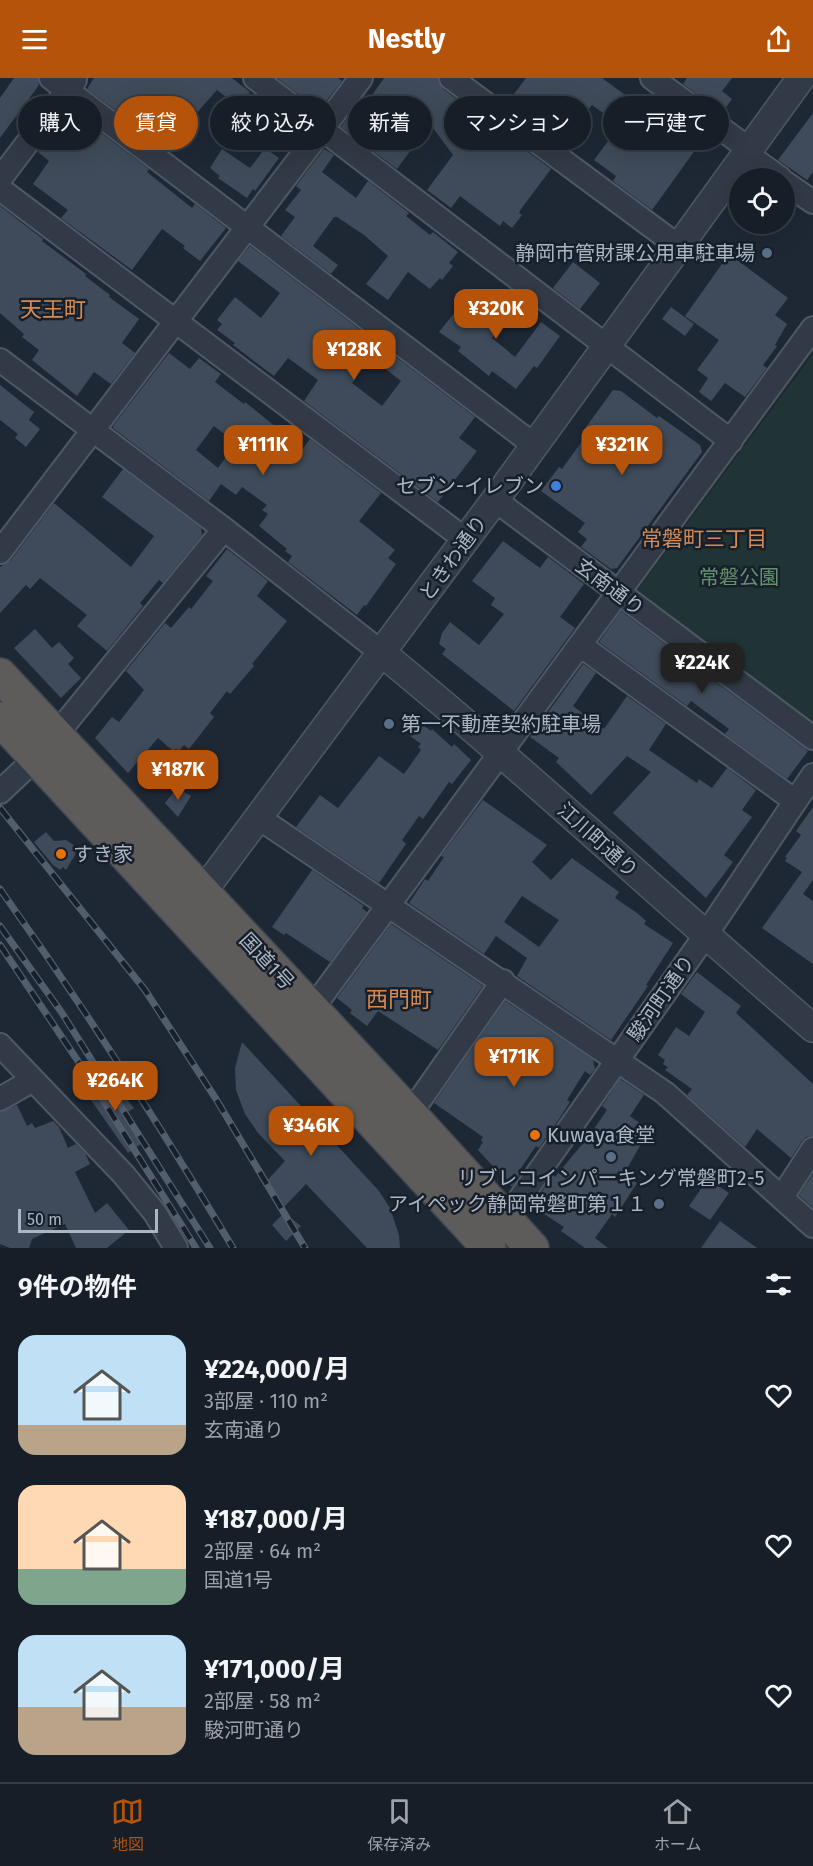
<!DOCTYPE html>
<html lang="ja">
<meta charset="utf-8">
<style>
body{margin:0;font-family:"Fira Sans","Noto Sans JP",sans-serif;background:#1f2730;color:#f1f3f6;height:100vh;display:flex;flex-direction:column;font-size:22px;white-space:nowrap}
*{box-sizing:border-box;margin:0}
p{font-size:20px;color:#9ea2a8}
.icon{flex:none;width:33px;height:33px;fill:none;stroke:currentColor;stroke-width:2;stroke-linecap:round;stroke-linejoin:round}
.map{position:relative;height:1170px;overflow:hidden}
.side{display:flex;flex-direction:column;background:#161e28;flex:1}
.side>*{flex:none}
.top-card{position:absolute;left:18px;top:18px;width:777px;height:54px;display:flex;gap:12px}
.controls{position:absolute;left:729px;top:90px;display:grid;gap:12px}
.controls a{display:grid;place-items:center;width:66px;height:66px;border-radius:50%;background:#161e28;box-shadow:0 6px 24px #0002,0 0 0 2px #353c45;font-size:30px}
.scale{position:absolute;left:18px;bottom:15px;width:140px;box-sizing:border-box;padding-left:6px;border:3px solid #abb5c3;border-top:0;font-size:16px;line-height:21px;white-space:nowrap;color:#abb5c3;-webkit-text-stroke:4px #171f2a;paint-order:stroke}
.price{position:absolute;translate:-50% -51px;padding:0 14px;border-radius:12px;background:#b45309;color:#fff;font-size:20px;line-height:39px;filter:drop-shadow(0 2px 3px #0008)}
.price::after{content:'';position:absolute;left:50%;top:36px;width:18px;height:14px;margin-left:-9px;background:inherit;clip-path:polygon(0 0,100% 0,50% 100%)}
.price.selected{background:#222;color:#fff}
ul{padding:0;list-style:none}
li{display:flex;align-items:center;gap:18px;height:150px;padding:0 18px}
li span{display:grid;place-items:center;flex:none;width:168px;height:120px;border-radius:18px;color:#555}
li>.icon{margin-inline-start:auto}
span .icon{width:72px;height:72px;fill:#fffc;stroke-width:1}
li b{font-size:26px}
h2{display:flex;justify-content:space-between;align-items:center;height:72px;padding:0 18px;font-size:26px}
.chip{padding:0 21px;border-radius:27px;background:#161e28;box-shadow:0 6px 24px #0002,0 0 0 2px #353c45;font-size:21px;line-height:54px}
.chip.selected{background:#b45309;color:#fff}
header{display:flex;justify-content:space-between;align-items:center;height:78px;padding:0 18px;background:#b45309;color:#fff;font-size:27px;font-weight:700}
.tab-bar{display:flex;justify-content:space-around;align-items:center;height:84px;border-top:2px solid #353c45;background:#161e28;font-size:16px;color:#9ea2a8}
.tab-bar a{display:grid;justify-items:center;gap:3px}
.tab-bar .selected{color:#b45309}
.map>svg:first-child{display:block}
.green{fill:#203436}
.building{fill:#3f4b5a;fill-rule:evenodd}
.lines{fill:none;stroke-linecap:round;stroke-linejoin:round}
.minor-casing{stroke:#4f5864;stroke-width:26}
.tertiary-casing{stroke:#4f5864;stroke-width:30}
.trunk-casing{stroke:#3c4550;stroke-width:36}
.minor{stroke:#313a46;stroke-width:22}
.tertiary{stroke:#313a46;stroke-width:27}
.trunk{stroke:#5e5c5a;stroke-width:33}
.rail-casing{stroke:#535e6d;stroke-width:7}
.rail{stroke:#171f2a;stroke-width:4.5;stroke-dasharray:14;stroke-linecap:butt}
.service-dot{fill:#5c6f8a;stroke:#171f2a;stroke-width:2}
.shop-dot{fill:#3f7fe0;stroke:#171f2a;stroke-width:2}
.food-dot{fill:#e8710a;stroke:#171f2a;stroke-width:2}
.labels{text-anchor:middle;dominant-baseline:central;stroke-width:5;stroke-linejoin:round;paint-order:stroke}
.poi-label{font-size:20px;fill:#abb5c3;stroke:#171f2a;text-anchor:end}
.street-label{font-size:20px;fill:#abb5c3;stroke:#171f2a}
.park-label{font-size:20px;fill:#63936e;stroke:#171f2a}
.neighbourhood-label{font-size:21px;fill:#d48b55;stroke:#171f2a}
.quarter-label{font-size:22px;fill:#d48b55;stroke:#171f2a}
</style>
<header><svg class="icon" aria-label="menu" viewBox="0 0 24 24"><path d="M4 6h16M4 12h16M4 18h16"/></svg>Nestly<svg class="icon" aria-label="share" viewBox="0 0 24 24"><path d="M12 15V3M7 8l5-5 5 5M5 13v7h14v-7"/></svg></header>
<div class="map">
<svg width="813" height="1170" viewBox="0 0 813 1170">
<rect width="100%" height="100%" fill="#1e2835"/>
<path class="green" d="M813,276V646L635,515Z"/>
<path class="building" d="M14,0H38L39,7L0,60V20Z
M94,0H232L250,14L239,29L217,12L193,39L200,44L181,69L143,40L137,48L87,11Z
M277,0H338L342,3L323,27L314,28Z
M384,0H438L443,11L551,91L521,131L519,135L522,137L512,150L503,143L500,148L460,118L451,130L427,112L453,77L430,46L397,91L341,49L363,19L368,23Z
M526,0H602L658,41L667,28L706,57L652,132L613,103L616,98L594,82L620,47L592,27L562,66L520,34L526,25L514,16Z
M687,0H732L722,13L732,21L722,35L683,6Z
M68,33H72L149,91L147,94L192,130L195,126L226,150L200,183L183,170L185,168L162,151L132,192L61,140L68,132L33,106L49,83L38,74Z
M813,35V94L807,102L778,82Z
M265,70L279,80L255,113L253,111L247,120L218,100L220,98L210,90L222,71L250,90Z
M324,71L334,77L322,94L356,120L368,103L409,135L406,138L430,157L433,154L458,174L449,185L453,188L442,202L440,200L430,211L408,194L388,222L366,206L388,178L364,157L337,139H334L313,168L338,187L331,196L281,158L295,139L285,132L301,112L296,108Z
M0,128L43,161L42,163L86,196L85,198L110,217L109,219L139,241L122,265L135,275L111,306L94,294L77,318L32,282L39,272L22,259L24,256L0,235Z
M250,168L475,339L459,360L477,373L438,424L304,323L318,302L288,280L274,298L233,267L235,265L217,252L222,246L217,242L235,219L261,240L280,215L238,183ZM371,280L401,303L382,328L352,305Z
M729,176L788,220L775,237L787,246L775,267L777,268L763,287L767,290L745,319L725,305L711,323L699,314L708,300L697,292L719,262L685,238Z
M573,184L600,205L580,231L553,210Z
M483,211L512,233L492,260L515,279L541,244L560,258L537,290L534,288L516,311L492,293L489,298L458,273L461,269L439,254L456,233L462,238Z
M671,229L694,246L685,258L662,241Z
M169,275L190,291L199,280L221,296L215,304L244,326L245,324L281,353L277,359L299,376L310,361L381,415L359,443L395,472L388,480L396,486L366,528L364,527L357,537L288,484L292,478L285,473L287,471L259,448L268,436L262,432L267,427L242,409L236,417L221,406L209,423L113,350V348ZM214,348L236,365L218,390L196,372Z
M0,307L34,334L29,342L40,351L26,369L15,360L18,356L0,342Z
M613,312L621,313L657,340L659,338L700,367L702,374L617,490L611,491L581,469L587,461L578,454L585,445L541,413L559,389L562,391L590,352L586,349Z
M123,391L201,450L202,457L163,505L159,502L140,525L143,528L107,573L77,548L87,537L40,500L30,511L26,507L0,535V489L11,482L54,425L131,489L154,458L102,419Z
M503,463L540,490L548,479L584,506L560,539L575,550L514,633L442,576L446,571L439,566L442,555L450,544L479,567L504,536L491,527L495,520L472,503Z
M227,471L268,503L257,518L287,543L252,586L254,588L230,616L227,613L210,635L214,639L189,671L184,667L179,673L176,671L173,673L158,660L128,695L95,660L112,639L119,644L144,612L126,593L165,545L171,550L189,529L191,531L213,503L206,498Z
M621,533L808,673L787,701L725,656L729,651L691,623L687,628L599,564Z
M35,551L52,570L59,564L74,580L68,586L81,600L61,620L14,570Z
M583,586L596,595L573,628L604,651L627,618L666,646L649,672L697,705L699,701L712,710L727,690L756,712L742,732L752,739L724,777L733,784L706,820L613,735L651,694L627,678L591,717L556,684L559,680L530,659Z
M419,644L431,653L432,651L452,669L454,666L471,682L452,706L449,704L423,741L419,738L402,762L406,766L379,805L296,749L320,717L338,730L379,678L404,696L421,672L418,669L421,666L409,657Z
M177,710L191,718L178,739L165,725Z
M483,722L547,767L532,784L551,802L572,780L619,814L615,820L637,835L646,843L644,846L673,865L646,907L648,908L611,962L517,898L527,880L496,858L484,876L409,825L425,801L428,803L444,779L441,778ZM522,818L559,842L539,869L504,844Z
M813,729V802L803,816L813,823V886L762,850L802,794L785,783L787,780L785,779L801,757L796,753Z
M46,754L54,763L66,762L75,768V777L66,792L63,789L60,792L53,787L34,764Z
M312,792L364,828L362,830L367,834L330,884L286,855L284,857L272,849Z
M391,846L483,908L438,972L378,933L367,948L350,935L352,932L337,920Z
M697,894L741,928L736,935L813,1006V1058L806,1059L802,1063L791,1080L757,1051L745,1069L687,1017L692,1011L665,992L668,989L663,986L665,982L658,977L676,949L689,958L705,934L681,916Z
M505,923L593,982L595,991L590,997L585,993L567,1022L570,1024L559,1041L539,1070L536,1068L519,1093L521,1095L512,1109L478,1072L483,1064L481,1063L483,1059L434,1025Z
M242,964L379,1113L390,1130L399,1157L400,1170H367L306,1106L284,1129L263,1107L285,1083L258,1055L245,1036L236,1012L235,990Z
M107,998L134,1030L126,1035L145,1063L128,1075L84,1012Z
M620,1001L644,1017L630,1038L649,1052L624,1096L637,1105L615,1139L612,1136L595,1160L608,1170H585L561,1153L564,1149L532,1128L553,1097L555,1099L589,1058L607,1032L602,1028Z
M17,1027L27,1048L32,1045L35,1050L53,1043L59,1049L68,1070L76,1066L85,1075L90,1086L75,1094L95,1135L107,1125L129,1152L107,1170H76L65,1146L32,1161L29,1170H10L0,1166V1034Z
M813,1096V1130L799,1117Z
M708,1101L729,1115L710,1142L689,1128Z
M284,1135L301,1148L286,1163L272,1147Z
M720,1143L757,1170H701Z"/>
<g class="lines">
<g class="minor-casing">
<path id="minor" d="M51,0L534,367
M255,0L731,363
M451,0L678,168
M652,0L749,71
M745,75L780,100
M0,101L75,2
M784,104L813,124
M0,111L466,462
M0,282L224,451L382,575
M495,422L813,660
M0,474L361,0
M580,567L795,723
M55,658L224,451
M0,714L36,680
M259,740L665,1015L813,1148
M312,931L813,250
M0,967L124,1097L155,1135L176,1170
M0,1021L33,1002
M410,1036L503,903
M782,1119L813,1071
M503,1139L519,1122L705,858L813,697"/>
</g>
<g class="tertiary-casing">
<path id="tertiary" d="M382,575C530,696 668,826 813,950
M190,831L495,422L801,0"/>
</g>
<g class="trunk-casing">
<path id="trunk" d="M0,597L410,1036L532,1170
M0,641L489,1170"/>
</g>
<use href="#minor" class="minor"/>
<use href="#tertiary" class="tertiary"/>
<use href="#trunk" class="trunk"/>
<g class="rail-casing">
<path id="rail" d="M0,730L145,912L216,1021L305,1170
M0,811C83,928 160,1047 233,1170
M0,848L62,935L210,1170
M0,867L84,992L196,1170"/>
</g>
<use href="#rail" class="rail"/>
</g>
<g class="service-dot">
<circle cx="767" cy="175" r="6"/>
<circle cx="389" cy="646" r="6"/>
<circle cx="611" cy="1079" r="6"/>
<circle cx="659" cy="1126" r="6"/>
</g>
<circle class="shop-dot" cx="556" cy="408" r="6"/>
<g class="food-dot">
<circle cx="61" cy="776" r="6"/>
<circle cx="535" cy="1057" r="6"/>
</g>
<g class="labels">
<g class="poi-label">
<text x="755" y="175">静岡市管財課公用車駐車場</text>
<text x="544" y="408">セブン-イレブン</text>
<text x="401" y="646" text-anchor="start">第一不動産契約駐車場</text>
<text x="73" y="776" text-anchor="start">すき家</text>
<text x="547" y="1057" text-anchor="start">Kuwaya食堂</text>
<text x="611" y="1100" text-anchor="middle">リブレコインパーキング常磐町2-5</text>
<text x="647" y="1126">アイペック静岡常磐町第１１</text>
</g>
<g class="street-label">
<text transform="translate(453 480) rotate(-54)">ときわ通り</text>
<text transform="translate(610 509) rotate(37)">玄南通り</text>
<text transform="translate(598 762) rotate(42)">江川町通り</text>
<text transform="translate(267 883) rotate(47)">国道1号</text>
<text transform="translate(661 920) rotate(-55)">駿河町通り</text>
</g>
<g class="park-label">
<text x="739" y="499">常磐公園</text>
</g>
<g class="neighbourhood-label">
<text x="704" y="461">常磐町三丁目</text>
</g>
<g class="quarter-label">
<text x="53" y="231">天王町</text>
<text x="399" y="921">西門町</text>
</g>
</g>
</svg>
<div class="controls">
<a><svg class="icon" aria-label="locate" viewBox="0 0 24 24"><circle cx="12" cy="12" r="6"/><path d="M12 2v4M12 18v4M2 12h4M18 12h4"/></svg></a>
</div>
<div class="scale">50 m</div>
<b class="price" style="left:496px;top:262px">¥320K</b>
<b class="price" style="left:354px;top:303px">¥128K</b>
<b class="price" style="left:263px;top:398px">¥111K</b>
<b class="price" style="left:622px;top:398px">¥321K</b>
<b class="price selected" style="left:702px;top:616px">¥224K</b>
<b class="price" style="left:178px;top:723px">¥187K</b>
<b class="price" style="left:514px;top:1010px">¥171K</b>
<b class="price" style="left:115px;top:1034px">¥264K</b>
<b class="price" style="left:311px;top:1079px">¥346K</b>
<div class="top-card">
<a class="chip">購入</a>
<a class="chip selected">賃貸</a>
<a class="chip">絞り込み</a>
<a class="chip">新着</a>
<a class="chip">マンション</a>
<a class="chip">一戸建て</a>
</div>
</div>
<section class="side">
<h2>9件の物件<svg class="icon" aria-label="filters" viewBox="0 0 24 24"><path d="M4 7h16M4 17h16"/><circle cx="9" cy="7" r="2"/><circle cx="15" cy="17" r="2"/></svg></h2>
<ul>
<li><span style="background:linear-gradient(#bfe0f5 75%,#b9a48a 0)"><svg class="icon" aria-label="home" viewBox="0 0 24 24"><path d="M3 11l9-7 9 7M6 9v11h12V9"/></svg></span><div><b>¥224,000/月</b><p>3部屋 · 110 m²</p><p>玄南通り</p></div><svg class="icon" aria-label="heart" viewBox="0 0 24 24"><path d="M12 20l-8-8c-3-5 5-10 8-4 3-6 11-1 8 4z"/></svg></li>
<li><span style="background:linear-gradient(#ffd9b3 70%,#7fa58c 0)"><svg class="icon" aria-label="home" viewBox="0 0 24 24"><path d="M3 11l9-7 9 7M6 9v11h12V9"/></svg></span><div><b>¥187,000/月</b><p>2部屋 · 64 m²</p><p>国道1号</p></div><svg class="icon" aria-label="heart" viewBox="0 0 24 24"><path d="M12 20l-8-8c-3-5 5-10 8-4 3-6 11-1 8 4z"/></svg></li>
<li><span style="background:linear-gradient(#bfe0f5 60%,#b9a48a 0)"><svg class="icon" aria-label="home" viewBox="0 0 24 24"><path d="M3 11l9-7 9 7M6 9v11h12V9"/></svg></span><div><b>¥171,000/月</b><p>2部屋 · 58 m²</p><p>駿河町通り</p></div><svg class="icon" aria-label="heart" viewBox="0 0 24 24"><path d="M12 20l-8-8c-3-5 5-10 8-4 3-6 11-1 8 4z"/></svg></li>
</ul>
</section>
<nav class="tab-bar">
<a class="selected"><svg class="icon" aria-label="map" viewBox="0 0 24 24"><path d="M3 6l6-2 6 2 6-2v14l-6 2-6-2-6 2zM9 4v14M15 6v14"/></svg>地図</a>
<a><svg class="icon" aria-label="saved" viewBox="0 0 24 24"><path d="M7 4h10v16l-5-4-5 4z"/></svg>保存済み</a>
<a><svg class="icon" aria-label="home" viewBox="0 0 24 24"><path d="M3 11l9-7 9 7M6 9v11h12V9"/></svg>ホーム</a>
</nav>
